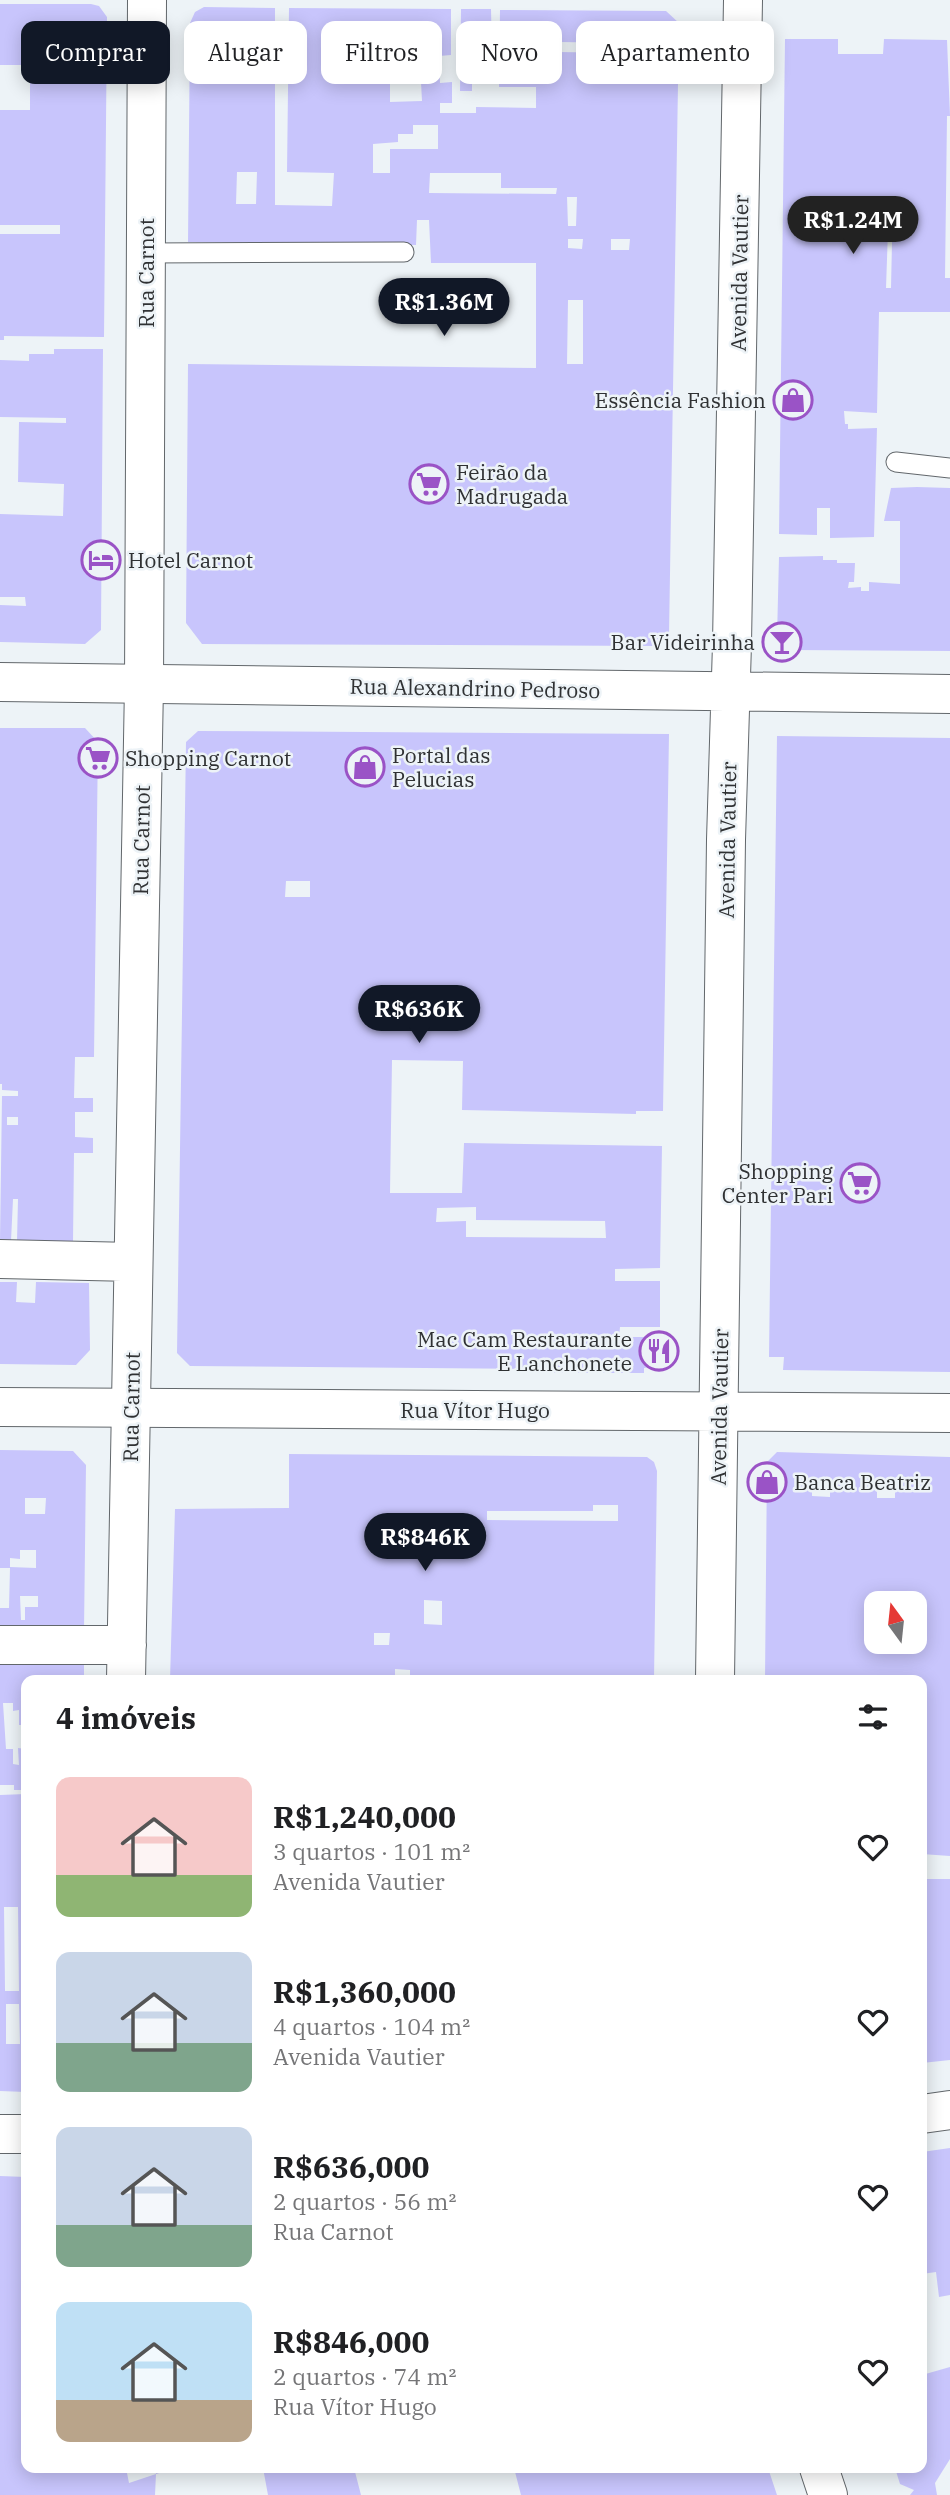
<!DOCTYPE html>
<html lang="pt">
<meta charset="utf-8">
<style>
body{margin:0;font-family:"IBM Plex Serif",serif;background:#f6f6f6;color:#202124;height:100vh;display:flex;flex-direction:column;font-size:26px;white-space:nowrap}
*{box-sizing:border-box;margin:0}
p{font-size:23px;color:#757577}
.icon{flex:none;width:38px;height:38px;fill:none;stroke:currentColor;stroke-width:2;stroke-linecap:round;stroke-linejoin:round}
.map{position:relative;flex:1;overflow:hidden}
.drawer{position:absolute;left:21px;top:1675px;width:906px;height:798px;display:flex;flex-direction:column;background:#fff;border-radius:14px;box-shadow:0 4px 18px #0003}
.drawer>*{flex:none}
.guide{position:absolute;left:21px;top:21px;width:908px;height:63px;display:flex;gap:14px}
.needle{width:46px;rotate:345deg}
.controls{position:absolute;left:864px;top:1591px;display:grid;gap:14px}
.controls a{display:grid;place-items:center;width:63px;height:63px;border-radius:14px;background:#fff;box-shadow:0 4px 18px #0003;font-size:35px}
.price{position:absolute;translate:-50% -60px;padding:0 16px;border-radius:24px;background:#111827;color:#fff;font-size:23px;line-height:46px;filter:drop-shadow(0 2px 4px #0008)}
.price::after{content:'';position:absolute;left:50%;top:42px;width:21px;height:16px;margin-left:-10px;background:inherit;clip-path:polygon(0 0,100% 0,50% 100%)}
.price.current{background:#222;color:#fff}
ul{padding:0;list-style:none}
li{display:flex;align-items:center;gap:21px;height:175px;padding:0 35px}
li span{display:grid;place-items:center;flex:none;width:196px;height:140px;border-radius:14px;color:#555}
li>.icon{margin-inline-start:auto}
span .icon{width:84px;height:84px;fill:#fffc;stroke-width:1}
li b{font-size:30px}
h2{display:flex;justify-content:space-between;align-items:center;height:84px;padding:0 35px;font-size:30px}
.tag{padding:0 24px;border-radius:14px;background:#fff;box-shadow:0 4px 18px #0003;font-size:24px;line-height:63px}
.tag.current{background:#111827;color:#fff}
.map>svg:first-child{display:block}
.building{fill:#c8c5fc;fill-rule:evenodd}
.lines{fill:none;stroke-linecap:round;stroke-linejoin:round}
.lane-casing{stroke:#62676b;stroke-width:21}
.street-casing{stroke:#62676b;stroke-width:40}
.secondary-casing{stroke:#62676b;stroke-width:40}
.lane{stroke:#fff;stroke-width:19}
.street{stroke:#fff;stroke-width:38}
.secondary{stroke:#fff;stroke-width:38}
.labels{text-anchor:middle;dominant-baseline:central;stroke-width:5;stroke-linejoin:round;paint-order:stroke}
.street-label{font-size:21px;fill:#2f3133;stroke:#edf3f7}
.poi-label{font-size:21px;fill:#2f3133;stroke:#edf3f7;text-anchor:start}
</style>
<div class="map">
<svg width="950" height="2495" viewBox="0 0 950 2495">
<rect width="100%" height="100%" fill="#edf3f7"/>
<path class="building" d="M0,4H91L99,6L107,17L104,337L4,336V340H0V234H60V225H0V110H30V65H0Z
M204,7L275,8V205L332,206L334,173L287,172L289,8L451,9V55L439,56L440,83L452,82V103H440V113H476V107L536,108V87H499L500,10L666,11L679,23L669,635L657,646L202,644L186,623L188,364L536,368V263H431L429,220H417L416,245L188,242L190,23L195,12ZM559,42L623,43V53L559,52ZM238,45H255V62H238ZM402,56L403,83L421,82L422,101L390,102V57ZM413,125H438V149H390V173H373V144L398,142V134H413ZM237,172H257L256,204H236ZM430,173H501V188H557L556,194L429,193ZM567,197H577L576,226H568ZM568,239H583L582,249L568,248ZM611,239H630L629,250H611ZM568,300H583V364H567Z
M461,9H491L492,54H482L483,80H472V91H460Z
M785,39H838V54H883L884,39L947,40L950,116H947L945,278H950V312H879L877,413L844,411L845,424H848V429L877,428L874,537L830,538V508H817V535L779,534ZM885,197H893L891,288H886L888,230H884Z
M54,349H103L101,630L85,644L0,642V605L26,606L25,597H0V514L63,516L64,484L18,482L19,422L66,423V418L0,417V360L29,361V354H54Z
M917,487L950,488V651L789,650L777,637L779,557L823,556V560H837V563H855L854,582H849L848,588L861,587V591H869V582L900,584V521H884L891,488Z
M0,728H85L98,742L94,1057H75L74,1098H93V1112H75V1137L93,1138V1153H74L73,1242L17,1241L18,1199H13L11,1241H0L2,1096H18V1091L2,1090V1084H0ZM7,1117H18V1125H7Z
M198,731L669,734L663,1111H636V1114L462,1110L463,1061L392,1060L390,1193H462L464,1143L662,1146L660,1268L615,1269V1281H660V1327H620L619,1337H660L659,1361L654,1366L644,1368V1373H551V1369H543L190,1366L177,1353L186,742ZM286,881H310V897H285ZM476,1207V1220L605,1221L606,1238L466,1237V1221L436,1222L437,1208Z
M777,736L950,738V1372L783,1370L784,1357H769Z
M0,1282H17L16,1302L35,1303L36,1282L89,1283L90,1350L76,1365L0,1364Z
M0,1450L73,1451L86,1465L84,1631L0,1632V1608H9L10,1568H0ZM25,1498H46L45,1514H25ZM20,1550H36V1568L10,1567V1558L20,1559ZM20,1596H38V1607H25V1620H21Z
M777,1452L950,1457V1856L922,1854V1680H765L767,1462ZM812,1483H830V1497L812,1496ZM877,1485H895V1498H877ZM877,1603H915V1642H876L875,1646H870L871,1622H874V1615H877Z
M289,1454L647,1457L654,1462L657,1471L654,1680H410V1670L395,1669V1680H170L175,1509L289,1508ZM593,1505H618V1521L487,1520V1511H593ZM424,1600L442,1601V1625L424,1624ZM374,1633H390L389,1645H374Z
M84,1654V1680H26V1725H19V1710L13,1711V1703H3L6,1749H13V1764L19,1765L18,1748L26,1749V1790H14V1785H0V1655Z
M26,1794V2092L0,2091V1795ZM4,1907H18L19,1991H5ZM6,2004H19L20,2044H6Z
M927,1879H950V2060L922,2063V1901H926Z
M950,2148V2295L939,2297L936,2272L922,2274V2152Z
M0,2176L26,2177V2468H126L129,2483L156,2474L155,2468H175L156,2474L155,2495H0Z
M950,2367V2459L935,2483L937,2495H910L914,2490L900,2484L895,2468H922V2375Z
M263,2468H354L361,2495H268Z
M514,2468H768L777,2495H521Z"/>
<g class="lines">
<g class="lane-casing">
<path id="lane" d="M146,253L404,252
M896,462L950,468"/>
</g>
<g class="street-casing">
<path id="street" d="M0,1259L133,1262
M0,1645H127
M126,1680L144,685L147,0"/>
</g>
<g class="secondary-casing">
<path id="secondary" d="M0,682L950,694
M0,1407L950,1413
M715,1680L726,840L732,644L743,0
M922,2114L950,2110
M0,2134H26
M819,2468L828,2495"/>
</g>
<use href="#lane" class="lane"/>
<use href="#street" class="street"/>
<use href="#secondary" class="secondary"/>
</g>
<defs>
<g id="shop-ring" transform="scale(2.0125)"><circle r="9.5" fill="#edf3f7" stroke="#9a53c6" stroke-width="1.5"/><path d="M-5-2.5h2.3a2.7 3.5 0 0 1 5.4 0H5L5.5 6h-11ZM-1.5-2.5h3a1.5 2.3 0 0 0-3 0Z" fill="#9a53c6"/></g>
<g id="supermarket-ring" transform="scale(2.0125)"><circle r="9.5" fill="#edf3f7" stroke="#9a53c6" stroke-width="1.5"/><path d="M-6-5.5h2.5l.6 2H6L4.5 2H-2.5L-4.4-4H-6ZM-1.5 3.2a1.3 1.3 0 1 0 .1 0ZM3 3.2a1.3 1.3 0 1 0 .1 0Z" fill="#9a53c6"/></g>
<g id="hotel-ring" transform="scale(2.0125)"><circle r="9.5" fill="#edf3f7" stroke="#9a53c6" stroke-width="1.5"/><path d="M-6-4.5h1.5V1H6V5H4.5V3h-9V5H-6ZM-4 0a1.8 1.8 0 1 1 3.6 0ZM.5 0V-2.5h3Q6-2.5 6 0Z" fill="#9a53c6"/></g>
<g id="bar-ring" transform="scale(2.0125)"><circle r="9.5" fill="#edf3f7" stroke="#9a53c6" stroke-width="1.5"/><path d="M-6-5H6L.8 .8V4.5H3.5V6h-7V4.5H-.8V.8Z" fill="#9a53c6"/></g>
<g id="restaurant-ring" transform="scale(2.0125)"><circle r="9.5" fill="#edf3f7" stroke="#9a53c6" stroke-width="1.5"/><path d="M-5-6h1v4h1v-4h1v4h1v-4h1v5L-1.5 .5V6h-2V.5L-5-1ZM5-6V6H3V1.5H1.5Q1.5-4 5-6Z" fill="#9a53c6"/></g>
</defs>
<g fill-rule="evenodd">
<use href="#shop-ring" x="793" y="400"/>
<use href="#supermarket-ring" x="429" y="484"/>
<use href="#hotel-ring" x="101" y="560"/>
<use href="#bar-ring" x="782" y="642"/>
<use href="#supermarket-ring" x="98" y="758"/>
<use href="#shop-ring" x="365" y="767"/>
<use href="#supermarket-ring" x="860" y="1183"/>
<use href="#restaurant-ring" x="659" y="1351"/>
<use href="#shop-ring" x="767" y="1482"/>
</g>
<g class="labels">
<g class="street-label">
<text transform="translate(146 273) rotate(-90)">Rua Carnot</text>
<text transform="translate(739 273) rotate(-89)">Avenida Vautier</text>
<text transform="translate(475 688) rotate(1)">Rua Alexandrino Pedroso</text>
<text transform="translate(141 840) rotate(-89)">Rua Carnot</text>
<text transform="translate(727 840) rotate(-89)">Avenida Vautier</text>
<text transform="translate(131 1407) rotate(-89)">Rua Carnot</text>
<text transform="translate(719 1407) rotate(-89)">Avenida Vautier</text>
<text x="475" y="1410">Rua Vítor Hugo</text>
</g>
<g class="poi-label">
<text x="766" y="400" text-anchor="end">Essência Fashion</text>
<text x="456" y="472">Feirão da<tspan x="456" dy="24">Madrugada</tspan></text>
<text x="128" y="560">Hotel Carnot</text>
<text x="755" y="642" text-anchor="end">Bar Videirinha</text>
<text x="392" y="755">Portal das<tspan x="392" dy="24">Pelucias</tspan></text>
<text x="125" y="758">Shopping Carnot</text>
<text x="833" y="1171" text-anchor="end">Shopping<tspan x="833" dy="24">Center Pari</tspan></text>
<text x="632" y="1339" text-anchor="end">Mac Cam Restaurante<tspan x="632" dy="24">E Lanchonete</tspan></text>
<text x="794" y="1482">Banca Beatriz</text>
</g>
</g>
</svg>
<div class="controls">
<a><svg class="needle" viewBox="-14 -14 28 28"><path d="M0-13l5 13h-10z" fill="#e53935"/><path d="M0 13l5-13h-10z" fill="#757577"/></svg></a>
</div>
<b class="price current" style="left:853px;top:256px">R$1.24M</b>
<b class="price" style="left:444px;top:338px">R$1.36M</b>
<b class="price" style="left:419px;top:1045px">R$636K</b>
<b class="price" style="left:425px;top:1573px">R$846K</b>
<div class="guide">
<a class="tag current">Comprar</a>
<a class="tag">Alugar</a>
<a class="tag">Filtros</a>
<a class="tag">Novo</a>
<a class="tag">Apartamento</a>
</div>
<section class="drawer">
<h2>4 imóveis<svg class="icon" aria-label="filters" viewBox="0 0 24 24"><path d="M4 7h16M4 17h16"/><circle cx="9" cy="7" r="2"/><circle cx="15" cy="17" r="2"/></svg></h2>
<ul>
<li><span style="background:linear-gradient(#f6c9c9 70%,#8fb573 0)"><svg class="icon" aria-label="home" viewBox="0 0 24 24"><path d="M3 11l9-7 9 7M6 9v11h12V9"/></svg></span><div><b>R$1,240,000</b><p>3 quartos · 101 m²</p><p>Avenida Vautier</p></div><svg class="icon" aria-label="heart" viewBox="0 0 24 24"><path d="M12 20l-8-8c-3-5 5-10 8-4 3-6 11-1 8 4z"/></svg></li>
<li><span style="background:linear-gradient(#c9d6e8 65%,#7fa58c 0)"><svg class="icon" aria-label="home" viewBox="0 0 24 24"><path d="M3 11l9-7 9 7M6 9v11h12V9"/></svg></span><div><b>R$1,360,000</b><p>4 quartos · 104 m²</p><p>Avenida Vautier</p></div><svg class="icon" aria-label="heart" viewBox="0 0 24 24"><path d="M12 20l-8-8c-3-5 5-10 8-4 3-6 11-1 8 4z"/></svg></li>
<li><span style="background:linear-gradient(#c9d6e8 70%,#7fa58c 0)"><svg class="icon" aria-label="home" viewBox="0 0 24 24"><path d="M3 11l9-7 9 7M6 9v11h12V9"/></svg></span><div><b>R$636,000</b><p>2 quartos · 56 m²</p><p>Rua Carnot</p></div><svg class="icon" aria-label="heart" viewBox="0 0 24 24"><path d="M12 20l-8-8c-3-5 5-10 8-4 3-6 11-1 8 4z"/></svg></li>
<li><span style="background:linear-gradient(#bfe0f5 70%,#b9a48a 0)"><svg class="icon" aria-label="home" viewBox="0 0 24 24"><path d="M3 11l9-7 9 7M6 9v11h12V9"/></svg></span><div><b>R$846,000</b><p>2 quartos · 74 m²</p><p>Rua Vítor Hugo</p></div><svg class="icon" aria-label="heart" viewBox="0 0 24 24"><path d="M12 20l-8-8c-3-5 5-10 8-4 3-6 11-1 8 4z"/></svg></li>
</ul>
</section>
</div>
